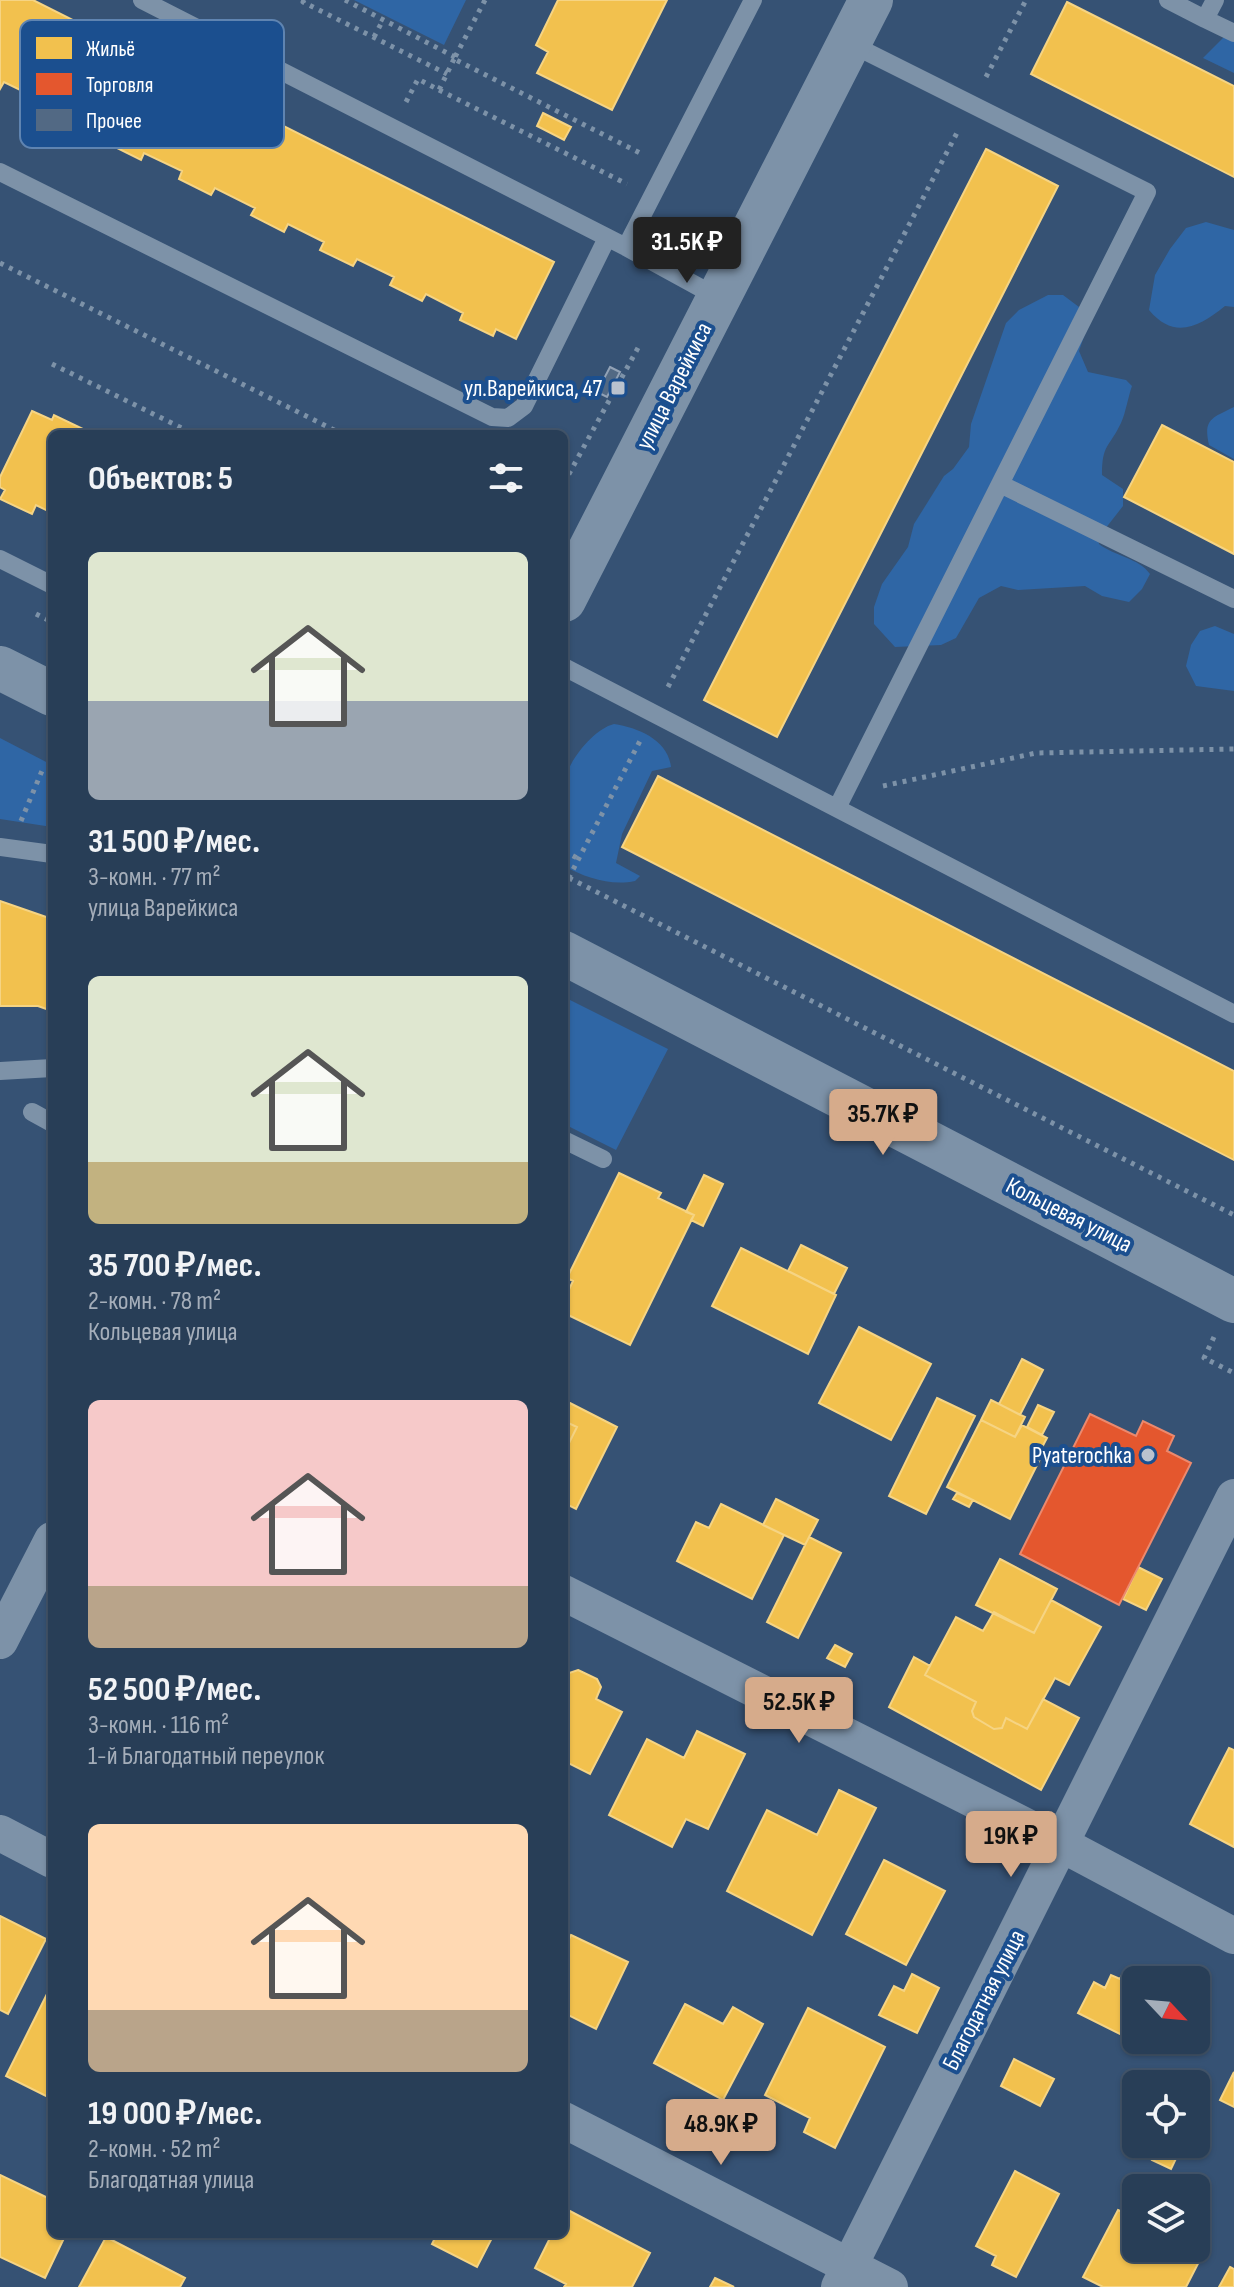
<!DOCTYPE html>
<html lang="ru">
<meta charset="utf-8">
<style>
body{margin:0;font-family:"Sofia Sans Condensed",sans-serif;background:#30455d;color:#f1f3f6;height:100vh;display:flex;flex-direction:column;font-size:30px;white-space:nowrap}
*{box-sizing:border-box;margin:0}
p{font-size:26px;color:#a5aeba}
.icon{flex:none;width:44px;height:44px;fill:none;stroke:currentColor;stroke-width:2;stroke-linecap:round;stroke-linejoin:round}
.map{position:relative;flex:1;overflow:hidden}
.details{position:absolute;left:48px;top:430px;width:520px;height:1808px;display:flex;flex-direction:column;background:#283e57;border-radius:12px;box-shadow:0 2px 6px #0004,0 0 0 2px #44576d}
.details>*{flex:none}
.needle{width:52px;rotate:116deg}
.fabs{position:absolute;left:1122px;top:1966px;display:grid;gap:16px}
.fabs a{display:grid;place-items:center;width:88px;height:88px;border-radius:12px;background:#283e57;box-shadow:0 2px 6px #0004,0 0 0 2px #44576d;font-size:40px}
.price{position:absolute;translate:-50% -68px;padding:0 18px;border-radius:8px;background:#d6ab8b;color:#111;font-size:26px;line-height:52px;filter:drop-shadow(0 2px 4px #0008)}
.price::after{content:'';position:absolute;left:50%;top:48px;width:24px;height:18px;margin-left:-12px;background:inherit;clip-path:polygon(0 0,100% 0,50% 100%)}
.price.active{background:#222;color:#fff}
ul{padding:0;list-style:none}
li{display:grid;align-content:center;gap:16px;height:424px;padding:0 40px}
li span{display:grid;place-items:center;height:248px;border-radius:12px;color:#555}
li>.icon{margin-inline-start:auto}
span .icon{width:144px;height:144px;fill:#fffc;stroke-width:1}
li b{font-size:34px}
h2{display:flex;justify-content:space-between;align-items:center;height:96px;padding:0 40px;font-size:34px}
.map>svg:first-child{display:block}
.green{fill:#2f66a5}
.homes{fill:#f2c14e;stroke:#f6d483;stroke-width:2}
.shops{fill:#e4572e;stroke:#ec896d;stroke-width:2}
.building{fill:#526984;stroke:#92a2b6;stroke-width:2}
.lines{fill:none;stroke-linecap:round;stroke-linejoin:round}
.path{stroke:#7d92a8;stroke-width:5;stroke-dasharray:4 6;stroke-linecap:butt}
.service{stroke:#7d92a8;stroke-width:18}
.minor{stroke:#7d92a8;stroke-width:36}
.tertiary{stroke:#7d92a8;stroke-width:44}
.poi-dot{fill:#b9c2ce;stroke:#1b4f8f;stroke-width:3}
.labels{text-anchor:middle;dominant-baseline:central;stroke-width:8;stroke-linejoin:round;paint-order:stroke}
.street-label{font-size:24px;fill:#fff;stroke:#1b4f8f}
.poi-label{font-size:24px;fill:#fff;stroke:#1b4f8f;text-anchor:end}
.key{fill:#1b4f8f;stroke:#5f84b1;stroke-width:2}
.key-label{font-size:22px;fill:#fff}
</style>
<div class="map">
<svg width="1234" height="2287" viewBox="0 0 1234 2287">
<rect width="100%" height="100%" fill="#365274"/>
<path class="green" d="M354,0H466L444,45Z
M1234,27V73L1203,58Z
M1206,222L1234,230V307L1225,306C1199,327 1174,340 1149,310L1155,275L1170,249L1186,228Z
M1048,295H1063L1091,316L1079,351L1088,372L1126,380L1132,386C1128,397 1126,412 1121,423C1109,448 1102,444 1102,475L1123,489V506L1098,538L1099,544C1114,556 1139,558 1150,574L1142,589L1129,602L1102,596L1085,586L1018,590L1001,586L979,598L956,638L941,645L895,647L874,624V607L882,584L908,547L914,524L944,476L953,469L969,447L971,424L1006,323L1019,310Z
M1234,407V459L1209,445C1203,419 1212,418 1234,407Z
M1215,626L1234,634V691L1196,686L1186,666L1191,645L1200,631Z
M614,724C639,728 668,740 671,767L652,771L622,834L616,863L640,876L635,881C611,886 586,878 564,866C564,848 560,791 565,778C571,758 594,729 614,724Z
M0,738L52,765V827L0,819Z
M564,997L668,1049L616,1150L564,1124Z"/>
<path class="homes" d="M0,0H33L554,262L516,339L496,329L493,336L460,320L463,313L426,294L422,301L390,285L394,277L357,259L353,266L320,250L324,242L288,224L284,232L251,215L255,208L215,188L211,195L179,179L182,171L144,153L141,160L109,144L112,136L73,116L69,124L37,108L41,100L4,82L0,89Z
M558,0H667L612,110L537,73L548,52L536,45Z
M1067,2L1234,86V177L1031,74Z
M543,113L571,127L564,140L537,126Z
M986,149L1058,186L777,737L704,700Z
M32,411L52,420L54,415L87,431L85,434H52V513L36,505L32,514L0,499L5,490L0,487V477Z
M1162,425L1234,462V554L1124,497Z
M658,776L1234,1071V1160L622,847Z
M0,901L52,919V1011L38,1006H0Z
M619,1173L661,1193L658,1198L694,1215L630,1345L564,1313V1300L573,1281L567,1278Z
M704,1175L723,1184L703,1226L691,1220L694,1215L686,1212Z
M801,1245L847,1268L834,1294L788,1271Z
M741,1248L836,1295L808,1354L712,1306Z
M859,1327L931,1364L891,1440L819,1403Z
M1022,1359L1043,1370L1020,1415L999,1404Z
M937,1398L975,1416L926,1514L889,1496Z
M564,1400L617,1427L576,1509L564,1503V1453L577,1427L564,1421Z
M991,1400L1025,1417L1015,1437L981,1420Z
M1038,1405L1054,1412L1042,1435L1027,1427Z
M981,1420L1015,1437L1022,1425L1047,1438L1038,1455L1041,1457L1010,1519L947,1487Z
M564,1421L577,1427L564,1453Z
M957,1493L973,1500L969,1507L953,1499Z
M776,1499L818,1520L805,1545L763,1525Z
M721,1504L784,1535L752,1599L677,1561L696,1522L709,1528Z
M809,1537L841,1553L798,1638L767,1622Z
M1000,1559L1057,1589L1034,1633L976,1605Z
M1138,1567L1162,1579L1146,1610L1123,1599Z
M1051,1600L1101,1627L1069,1685L1055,1678L1027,1729L1006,1718L1002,1728L994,1729L974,1717L972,1711L976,1702L925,1675L956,1617L983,1631L994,1612L1034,1633Z
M835,1645L852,1654L845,1667L827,1658Z
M914,1657L930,1666L925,1675L976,1702L972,1711L974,1717L994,1729L1002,1728L1006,1718L1027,1729L1043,1699L1079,1718L1041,1790L889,1707Z
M578,1670L597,1679L601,1687L596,1699L622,1712L590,1774L564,1761V1683L569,1673Z
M697,1731L745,1754L708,1829L686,1819L672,1847L609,1815L647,1739L684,1758Z
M1229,1748L1234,1750V1847L1190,1824Z
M839,1790L876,1808L812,1935L727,1891L767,1810L817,1835Z
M884,1860L945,1891L906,1965L846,1934Z
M0,1916L46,1939L8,2014L0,2010Z
M571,1935L628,1962L596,2029L564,2013V1949Z
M1124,1971L1142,1980H1136V2040H1164L1158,2053L1078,2013L1094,1982L1105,1988L1111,1975L1120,1979Z
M912,1974L939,1988L917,2033L879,2015L894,1986L904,1991Z
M52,1984V2095L50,2098L6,2076Z
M685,2004L723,2024L733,2007L763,2024L723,2100L654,2063Z
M808,2008L885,2047L835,2148L804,2132L810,2118L765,2095Z
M1014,2059L1054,2079L1040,2106L1001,2086Z
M1234,2072V2107L1220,2100Z
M1160,2144H1183L1171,2169L1152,2160Z
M1015,2171L1059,2194L1016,2277L992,2265L996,2256L976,2246Z
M0,2175L52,2200V2234H66L45,2278L0,2257Z
M566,2209L650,2253L632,2287H564L566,2284L535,2268L552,2234H564Z
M1118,2210L1136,2219V2248H1192L1203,2254L1186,2287H1103L1083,2277Z
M437,2234H494L477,2267L432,2244Z
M106,2237L185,2278L180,2287H79Z
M1230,2267L1234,2269V2287H1219Z
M715,2278L734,2287H710Z"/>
<path class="shops" d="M1090,1414L1136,1436L1143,1421L1174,1436L1167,1451L1191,1463L1119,1605L1020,1554Z"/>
<path class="building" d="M610,367L620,372L607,397L597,392Z"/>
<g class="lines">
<path class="path" d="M304,0L303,2L447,74
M345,0L455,57
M485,0L454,59L642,154
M374,37L383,20
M986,77L1026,0
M439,90L627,184
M406,102L418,79L439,90L454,59
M0,263L342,434
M52,364L194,434
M564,483L639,346
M36,614L52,622
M668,687L959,129
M883,786L1036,753L1234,749
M21,821L44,766
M564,851L579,859
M569,878L1234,1215
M564,887L641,739
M1214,1337L1204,1358L1234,1373"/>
<path class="service" d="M142,0L626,247L719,298
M1168,0L1205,19
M1215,0L1205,19L1234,33
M0,172L492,417L508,418L524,406L607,238
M626,247L753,0
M1000,484L1234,599
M0,559L52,585
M564,667L1234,1014
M837,808L1147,192L849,43
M0,847L52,854
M0,1071L52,1068
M32,1112L52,1123
M564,1140L603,1159"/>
<path class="minor" d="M564,1593L1061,1844L1234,1936
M0,1641L52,1540
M0,1833L52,1860
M564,2120L890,2287
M839,2287L1234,1497"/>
<path class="tertiary" d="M564,600L871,0
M0,668L52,694
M564,953L1234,1301"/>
</g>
<g class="poi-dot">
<rect x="610" y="380" width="16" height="16" rx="4"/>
<circle cx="1148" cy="1455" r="8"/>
</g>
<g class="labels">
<g class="street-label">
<text transform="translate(674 386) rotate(-63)">улица Варейкиса</text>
<text transform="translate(1069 1215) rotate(27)">Кольцевая улица</text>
<text transform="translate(984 2000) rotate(-63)">Благодатная улица</text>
</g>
<g class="poi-label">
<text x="602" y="388">ул.Варейкиса, 47</text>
<text x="1132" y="1455">Pyaterochka</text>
</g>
</g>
<rect x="20" y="20" width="264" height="128" rx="12" class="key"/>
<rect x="36" y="37" width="36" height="22" fill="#f2c14e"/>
<rect x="36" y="73" width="36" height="22" fill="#e4572e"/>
<rect x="36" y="109" width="36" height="22" fill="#526984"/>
<g class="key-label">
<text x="86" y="56">Жильё</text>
<text x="86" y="92">Торговля</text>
<text x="86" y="128">Прочее</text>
</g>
</svg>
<div class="fabs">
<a><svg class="needle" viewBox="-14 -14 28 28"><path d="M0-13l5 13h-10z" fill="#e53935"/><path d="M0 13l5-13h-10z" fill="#a5aeba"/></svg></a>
<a><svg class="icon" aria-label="locate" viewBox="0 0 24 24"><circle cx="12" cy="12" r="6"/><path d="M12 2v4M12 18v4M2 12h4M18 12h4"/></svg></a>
<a><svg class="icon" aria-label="layers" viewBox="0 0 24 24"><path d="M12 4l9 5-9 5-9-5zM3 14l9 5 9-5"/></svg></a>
</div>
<b class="price active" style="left:687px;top:285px">31.5K ₽</b>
<b class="price" style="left:883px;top:1157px">35.7K ₽</b>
<b class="price" style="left:799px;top:1745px">52.5K ₽</b>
<b class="price" style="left:1011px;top:1879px">19K ₽</b>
<b class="price" style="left:721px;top:2167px">48.9K ₽</b>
<section class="details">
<h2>Объектов: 5<svg class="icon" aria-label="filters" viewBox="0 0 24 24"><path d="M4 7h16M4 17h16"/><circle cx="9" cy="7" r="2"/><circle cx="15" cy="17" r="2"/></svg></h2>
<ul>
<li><span style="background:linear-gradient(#dfe7d0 60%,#9aa5b1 0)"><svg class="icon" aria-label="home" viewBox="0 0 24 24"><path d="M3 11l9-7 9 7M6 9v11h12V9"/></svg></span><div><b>31 500 ₽/мес.</b><p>3-комн. · 77 m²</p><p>улица Варейкиса</p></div></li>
<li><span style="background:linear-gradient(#dfe7d0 75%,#c2b280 0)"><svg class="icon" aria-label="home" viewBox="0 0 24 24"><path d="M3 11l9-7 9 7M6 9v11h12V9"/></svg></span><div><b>35 700 ₽/мес.</b><p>2-комн. · 78 m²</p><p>Кольцевая улица</p></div></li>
<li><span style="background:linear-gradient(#f6c9c9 75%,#b9a48a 0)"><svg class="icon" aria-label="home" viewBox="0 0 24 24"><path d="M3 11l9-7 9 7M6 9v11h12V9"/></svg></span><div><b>52 500 ₽/мес.</b><p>3-комн. · 116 m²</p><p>1-й Благодатный переулок</p></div></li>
<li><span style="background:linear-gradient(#ffd9b3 75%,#b9a48a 0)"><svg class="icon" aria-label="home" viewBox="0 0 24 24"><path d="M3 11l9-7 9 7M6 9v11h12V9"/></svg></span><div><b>19 000 ₽/мес.</b><p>2-комн. · 52 m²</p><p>Благодатная улица</p></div></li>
</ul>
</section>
</div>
